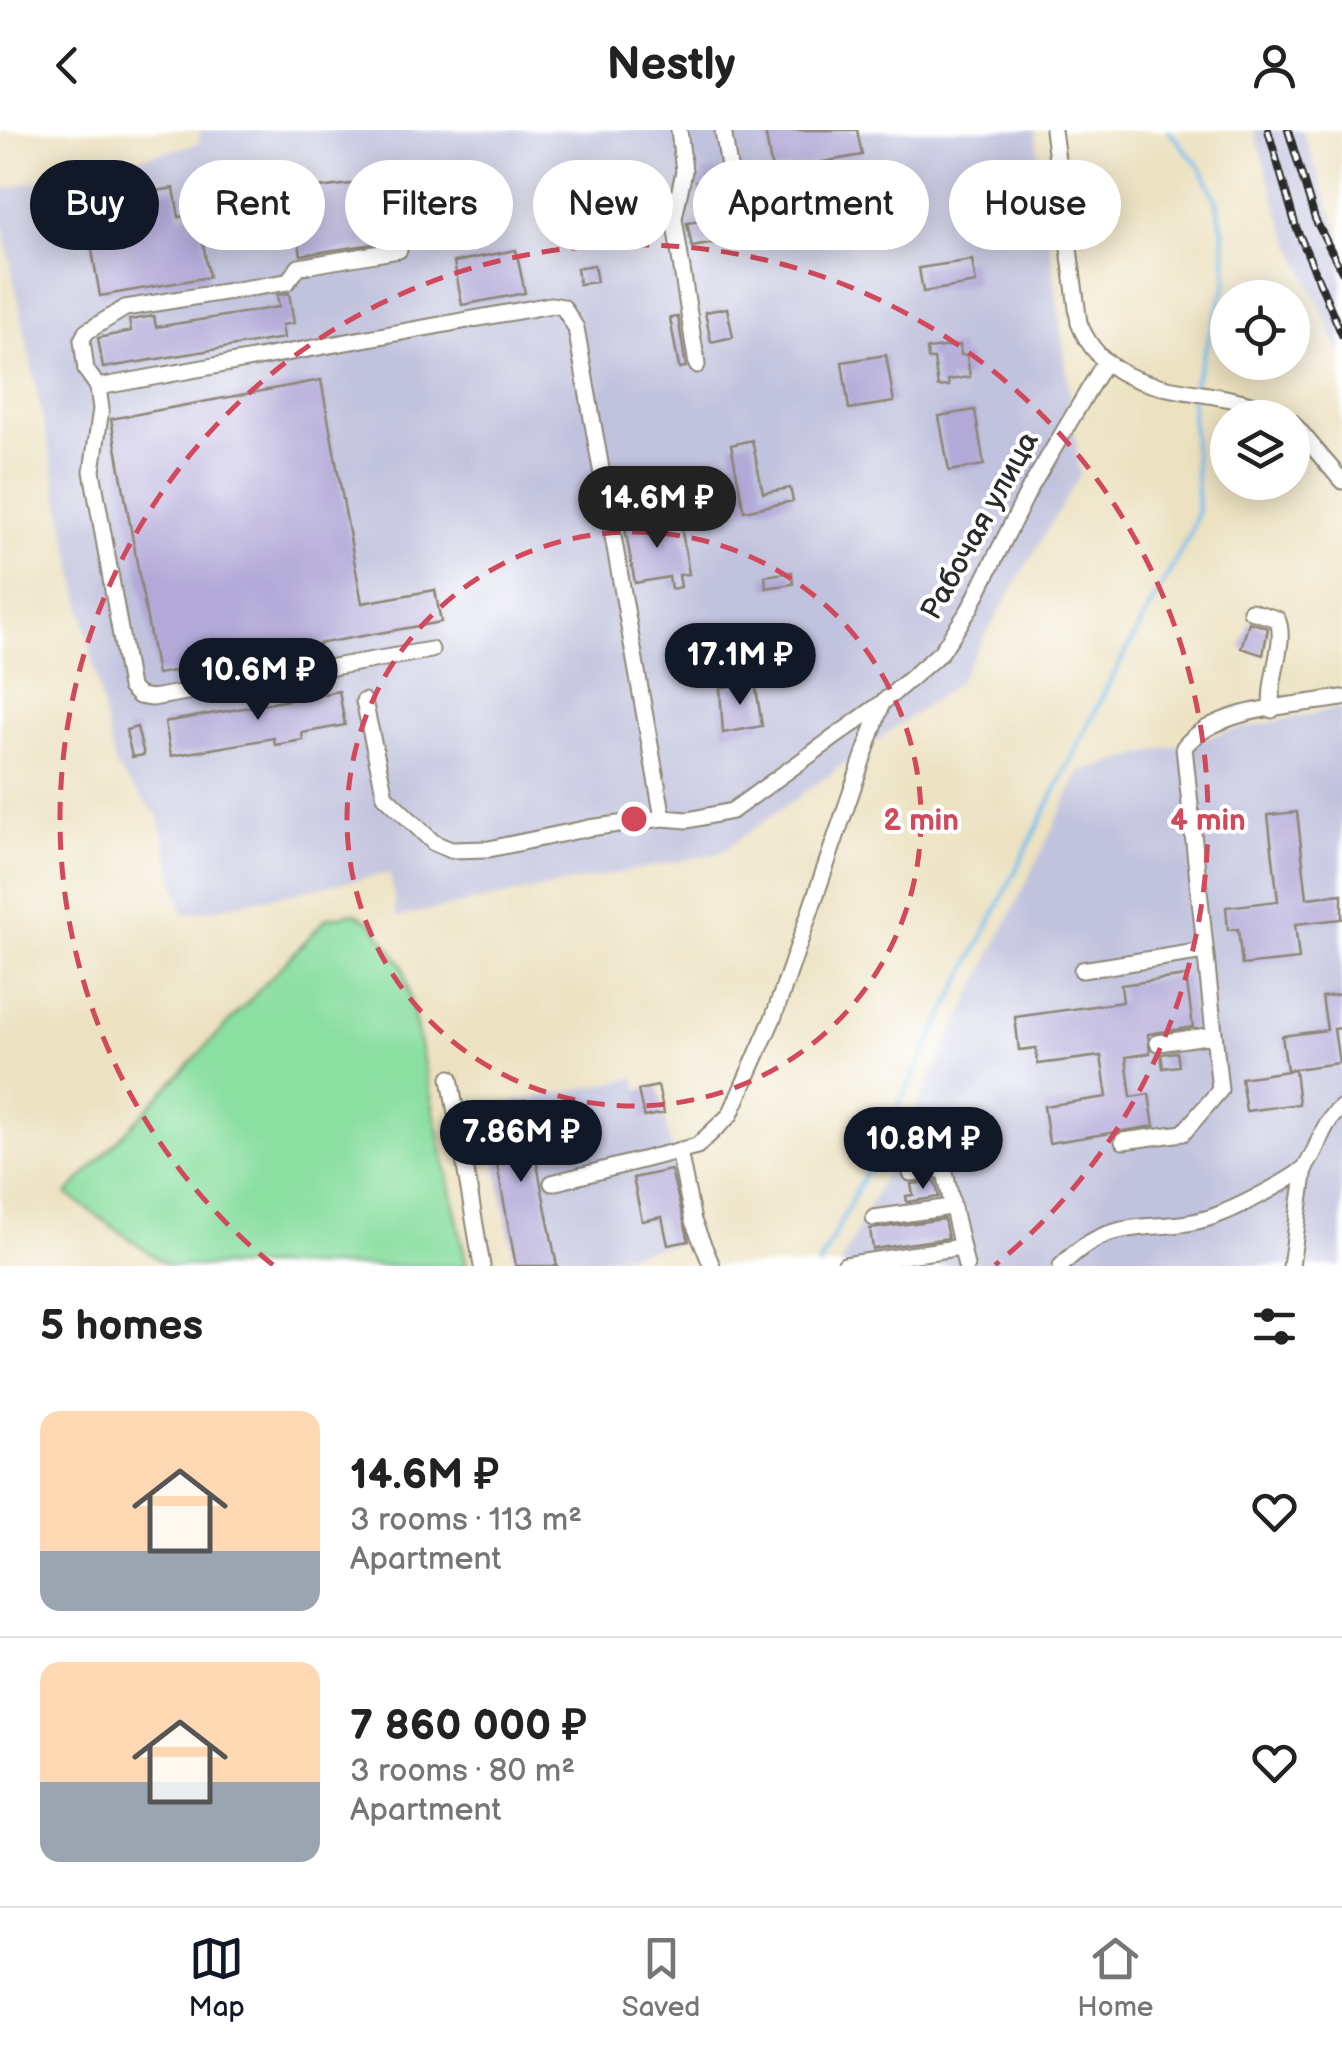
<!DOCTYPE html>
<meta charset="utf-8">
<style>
body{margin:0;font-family:"Balsamiq Sans",sans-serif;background:#f2f2f2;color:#222;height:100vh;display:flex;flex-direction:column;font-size:38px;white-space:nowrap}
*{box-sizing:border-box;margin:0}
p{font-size:32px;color:#767676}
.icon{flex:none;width:55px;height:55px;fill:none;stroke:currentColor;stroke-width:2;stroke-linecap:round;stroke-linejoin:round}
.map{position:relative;height:1136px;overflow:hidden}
.drawer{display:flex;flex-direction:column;background:#fff;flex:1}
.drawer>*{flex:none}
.guide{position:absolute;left:30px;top:30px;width:1282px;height:90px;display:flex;gap:20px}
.controls{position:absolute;left:1210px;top:150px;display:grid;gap:20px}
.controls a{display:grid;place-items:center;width:100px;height:100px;border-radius:50%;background:#fff;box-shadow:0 5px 25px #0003;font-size:50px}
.price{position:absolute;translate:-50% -85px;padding:0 22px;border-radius:35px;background:#111827;color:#fff;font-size:32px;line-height:65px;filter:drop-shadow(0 2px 5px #0008)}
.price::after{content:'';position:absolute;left:50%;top:60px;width:30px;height:22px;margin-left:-15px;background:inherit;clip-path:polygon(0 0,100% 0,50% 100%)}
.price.on{background:#222;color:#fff}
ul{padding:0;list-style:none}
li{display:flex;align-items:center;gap:30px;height:250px;padding:0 40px}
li+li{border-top:2px solid #e0e0e0}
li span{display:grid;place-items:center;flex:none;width:280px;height:200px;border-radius:20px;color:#555}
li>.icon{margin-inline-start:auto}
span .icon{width:120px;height:120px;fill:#fffc;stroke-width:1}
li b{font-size:42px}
h2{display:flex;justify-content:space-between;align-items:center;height:120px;padding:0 40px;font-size:42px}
.pill{padding:0 35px;border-radius:45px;background:#fff;box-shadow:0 5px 25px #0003;font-size:35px;line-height:90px}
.pill.on{background:#111827;color:#fff}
header{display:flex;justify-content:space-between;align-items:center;height:130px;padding:0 40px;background:#fff;font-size:45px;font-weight:700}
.dock{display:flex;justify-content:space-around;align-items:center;height:140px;border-top:2px solid #e0e0e0;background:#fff;font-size:28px;color:#767676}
.dock a{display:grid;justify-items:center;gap:5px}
.dock .on{color:#111827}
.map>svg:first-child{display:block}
.industrial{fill:#c1c2dd}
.green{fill:#8bdfa1;stroke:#5b8566;stroke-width:2.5}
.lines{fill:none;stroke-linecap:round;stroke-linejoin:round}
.stream{stroke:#78bfef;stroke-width:4}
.building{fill:#b2a9d8}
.minor-casing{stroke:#8c8676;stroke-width:19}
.minor{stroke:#fff;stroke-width:15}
.rail-casing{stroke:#2b2b2b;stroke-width:8}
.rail{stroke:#fff;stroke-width:4;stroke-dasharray:11;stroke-linecap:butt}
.ring{fill:none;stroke:#d1495b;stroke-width:5;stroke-dasharray:18 12}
.labels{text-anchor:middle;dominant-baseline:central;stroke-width:8;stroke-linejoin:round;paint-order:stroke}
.street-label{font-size:30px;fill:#2b2b2b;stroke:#fff}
.centre{fill:#d1495b;stroke:#fff;stroke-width:5}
.ring-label{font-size:30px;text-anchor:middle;font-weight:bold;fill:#d1495b;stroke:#fff;stroke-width:8;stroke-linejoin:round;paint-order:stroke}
</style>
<header><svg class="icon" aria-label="back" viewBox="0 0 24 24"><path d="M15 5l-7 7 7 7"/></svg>Nestly<svg class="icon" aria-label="person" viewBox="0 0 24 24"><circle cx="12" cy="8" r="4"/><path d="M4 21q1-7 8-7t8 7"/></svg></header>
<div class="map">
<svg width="1342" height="1136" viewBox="0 0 1342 1136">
<rect width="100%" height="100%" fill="#fff"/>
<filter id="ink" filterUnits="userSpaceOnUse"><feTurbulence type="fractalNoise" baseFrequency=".01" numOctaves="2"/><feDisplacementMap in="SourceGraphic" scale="20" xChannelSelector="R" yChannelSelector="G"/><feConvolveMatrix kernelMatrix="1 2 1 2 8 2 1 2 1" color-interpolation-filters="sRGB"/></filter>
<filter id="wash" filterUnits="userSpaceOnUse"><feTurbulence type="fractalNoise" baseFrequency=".0048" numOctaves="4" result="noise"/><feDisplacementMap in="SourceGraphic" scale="40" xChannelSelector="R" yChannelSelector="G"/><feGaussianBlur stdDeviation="2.25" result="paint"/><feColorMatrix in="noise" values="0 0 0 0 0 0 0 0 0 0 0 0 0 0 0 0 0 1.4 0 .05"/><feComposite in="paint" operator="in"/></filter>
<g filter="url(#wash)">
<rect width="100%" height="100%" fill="#ece1c0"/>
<path class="industrial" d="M201,0H1035L1080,345L957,553L720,723L397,787L390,743L183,785L159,687L115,637L0,82V60L198,14Z
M1254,0H1302L1342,112V227L1280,86Z
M1342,578V1136H840L1080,642L1229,601Z
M636,948L638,960L658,956L690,1111L567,1136H516L486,977Z"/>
<path class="green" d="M355,783L371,792L403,836L467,1136H168L67,1064L327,788Z"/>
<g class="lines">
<path class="stream" d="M1168,0L1200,37L1216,69L1223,101L1227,151L1193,257
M819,1136L1107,557L1191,402L1198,379L1191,266"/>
</g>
<g id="blocks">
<path class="building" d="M765,0H857L862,25L772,41Z
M718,40L721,54L747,49L753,82L772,78L776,102L692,117L687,93L730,86L726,62L700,67L696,51L704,49L703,43Z
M396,42L407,109L301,125L295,91L314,88L310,59L360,53L363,80L391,75L385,44Z
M174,58L179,87L198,84L209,147L100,166L89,103L144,93L139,64Z
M485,61L486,81L469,82L468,62Z
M516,120L525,163L462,175L454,132Z
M972,130L976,153L923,162L919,138Z
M594,135L597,152L579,154L577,138Z
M289,163L294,193L282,195L284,208L103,238L98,208L131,201L129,190L154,186L156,197L279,177L277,165Z
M727,178L733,207L711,212L705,182Z
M678,187L686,237L679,238L670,188Z
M960,215L961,225H967L970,247L948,250L949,256L938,257L934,229H928L927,219Z
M886,225L894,272L849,279L842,232Z
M321,250L362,473L435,460L441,492L312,515L314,529L301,534L293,532L291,519L157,544L111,289Z
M975,280L984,335L949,341L939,286Z
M752,310L763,363L790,358L793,371L744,381L731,315Z
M634,386L635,396L680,389L689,444L679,445L681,457L671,459L669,447L635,453L623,387Z
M792,442L793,454L766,458L765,446Z
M1249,492L1268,498L1263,525L1241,518Z
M795,496L797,512L745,521L742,505Z
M304,550L312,552L314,566L339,561L345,595L302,603L303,610L275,615L274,608L171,626L165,592L300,568L297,554Z
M755,552L762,596L723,603L720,558Z
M137,597L144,625L132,627L126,600Z
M1297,682L1307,768L1342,764V789L1295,794L1299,829L1242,835L1238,799L1228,800L1226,777L1278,771L1268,685Z
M1186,846L1193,897L1148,904L1150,923L1126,927L1131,967L1149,964L1154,996L1049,1013L1044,976L1107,967L1101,926L1038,934L1036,918L1019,920L1015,887L1123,872L1121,855Z
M1342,864V898L1334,899L1339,933L1287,940L1282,906L1327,900L1322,867Z
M1177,922L1179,936L1163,938L1161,924Z
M1295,940L1299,974L1246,981L1241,948Z
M658,956L664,983L644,987L638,960Z
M525,970L541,1055L557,1136H516L486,977Z
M671,1040L689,1111L668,1115L662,1087L642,1091L633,1048Z
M935,1051L939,1067L907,1072L906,1066L913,1065L911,1054Z
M944,1089L948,1108L873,1119L870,1099Z"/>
</g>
</g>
<g filter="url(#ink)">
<use href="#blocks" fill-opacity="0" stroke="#8c8676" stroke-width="2.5"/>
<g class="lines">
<g class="minor-casing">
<path id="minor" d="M679,0L684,41L674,88L697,235
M723,0L729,37
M1053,0L1079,193C1113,280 1215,248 1285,288
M98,257L551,175L563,177L576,198L663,688
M1292,292L1342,351
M1251,481L1277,489C1288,511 1267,550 1272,580
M310,541L431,520
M295,543L152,568L139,566L130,557L92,341L101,279L98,257L86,240L82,210L86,202L125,178L287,152L299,137L399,120
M364,571L385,666L434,713L451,720L489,719L589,698L663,688L688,690L732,681L882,573L941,522L969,480L1030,358L1104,234
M1082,840L1204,821
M1158,913L1214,905
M450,948L482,1136
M1123,1011L1183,1003L1220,960L1184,617C1217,577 1293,576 1342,568
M679,1021L693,1091L712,1136
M911,1043L944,1038L966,1136
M552,1053L697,1016L730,985L774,886L882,573
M874,1088L951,1077
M845,1135L961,1117
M1061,1136C1116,1077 1162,1110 1225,1082C1242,1075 1296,1048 1306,1036C1320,1016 1321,993 1342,977
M1291,1136L1305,1038"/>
</g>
<use href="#minor" class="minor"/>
<g class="rail-casing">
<path id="rail" d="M1268,0L1296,97L1342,205
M1288,0L1315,89L1342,142"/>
</g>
<use href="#rail" class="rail"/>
</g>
</g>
<g class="ring">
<circle cx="634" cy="689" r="287"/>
<path d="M273 1135A574 574 0 1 1 995 1135"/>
</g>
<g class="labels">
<g class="street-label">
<text transform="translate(980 396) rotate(-61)">Рабочая улица</text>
</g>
</g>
<circle cx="634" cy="689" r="15" class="centre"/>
<g class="ring-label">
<text x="921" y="700">2 min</text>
<text x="1208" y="700">4 min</text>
</g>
</svg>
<div class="controls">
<a><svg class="icon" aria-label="locate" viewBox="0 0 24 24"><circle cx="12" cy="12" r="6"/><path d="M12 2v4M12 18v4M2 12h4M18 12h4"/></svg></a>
<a><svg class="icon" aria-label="layers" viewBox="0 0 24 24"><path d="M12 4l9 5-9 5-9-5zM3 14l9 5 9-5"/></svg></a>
</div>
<b class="price on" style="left:657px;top:421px">14.6M ₽</b>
<b class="price" style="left:740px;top:578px">17.1M ₽</b>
<b class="price" style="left:258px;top:593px">10.6M ₽</b>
<b class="price" style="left:521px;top:1055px">7.86M ₽</b>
<b class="price" style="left:923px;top:1062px">10.8M ₽</b>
<div class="guide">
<a class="pill on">Buy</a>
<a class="pill">Rent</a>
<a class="pill">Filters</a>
<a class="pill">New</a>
<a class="pill">Apartment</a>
<a class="pill">House</a>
</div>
</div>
<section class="drawer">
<h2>5 homes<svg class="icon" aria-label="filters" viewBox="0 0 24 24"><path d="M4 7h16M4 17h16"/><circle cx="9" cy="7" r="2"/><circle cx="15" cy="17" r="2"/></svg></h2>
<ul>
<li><span style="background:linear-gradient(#ffd9b3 70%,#9aa5b1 0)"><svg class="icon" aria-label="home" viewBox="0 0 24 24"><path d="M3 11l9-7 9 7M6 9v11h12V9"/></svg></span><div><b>14.6M ₽</b><p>3 rooms · 113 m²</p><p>Apartment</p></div><svg class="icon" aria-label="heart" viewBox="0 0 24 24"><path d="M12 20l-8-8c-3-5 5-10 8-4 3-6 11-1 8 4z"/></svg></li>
<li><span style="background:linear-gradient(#ffd9b3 60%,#9aa5b1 0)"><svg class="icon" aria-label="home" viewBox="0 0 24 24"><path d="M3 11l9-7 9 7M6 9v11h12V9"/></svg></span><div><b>7 860 000 ₽</b><p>3 rooms · 80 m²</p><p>Apartment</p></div><svg class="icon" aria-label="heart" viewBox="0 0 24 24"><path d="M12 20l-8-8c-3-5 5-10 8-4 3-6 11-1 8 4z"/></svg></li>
</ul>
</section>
<nav class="dock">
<a class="on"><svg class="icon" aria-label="map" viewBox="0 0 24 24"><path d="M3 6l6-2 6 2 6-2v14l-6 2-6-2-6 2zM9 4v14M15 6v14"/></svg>Map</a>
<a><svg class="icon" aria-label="saved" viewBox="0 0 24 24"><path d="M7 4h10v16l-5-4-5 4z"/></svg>Saved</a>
<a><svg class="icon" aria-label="home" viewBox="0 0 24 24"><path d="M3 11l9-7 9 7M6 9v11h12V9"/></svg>Home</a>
</nav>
